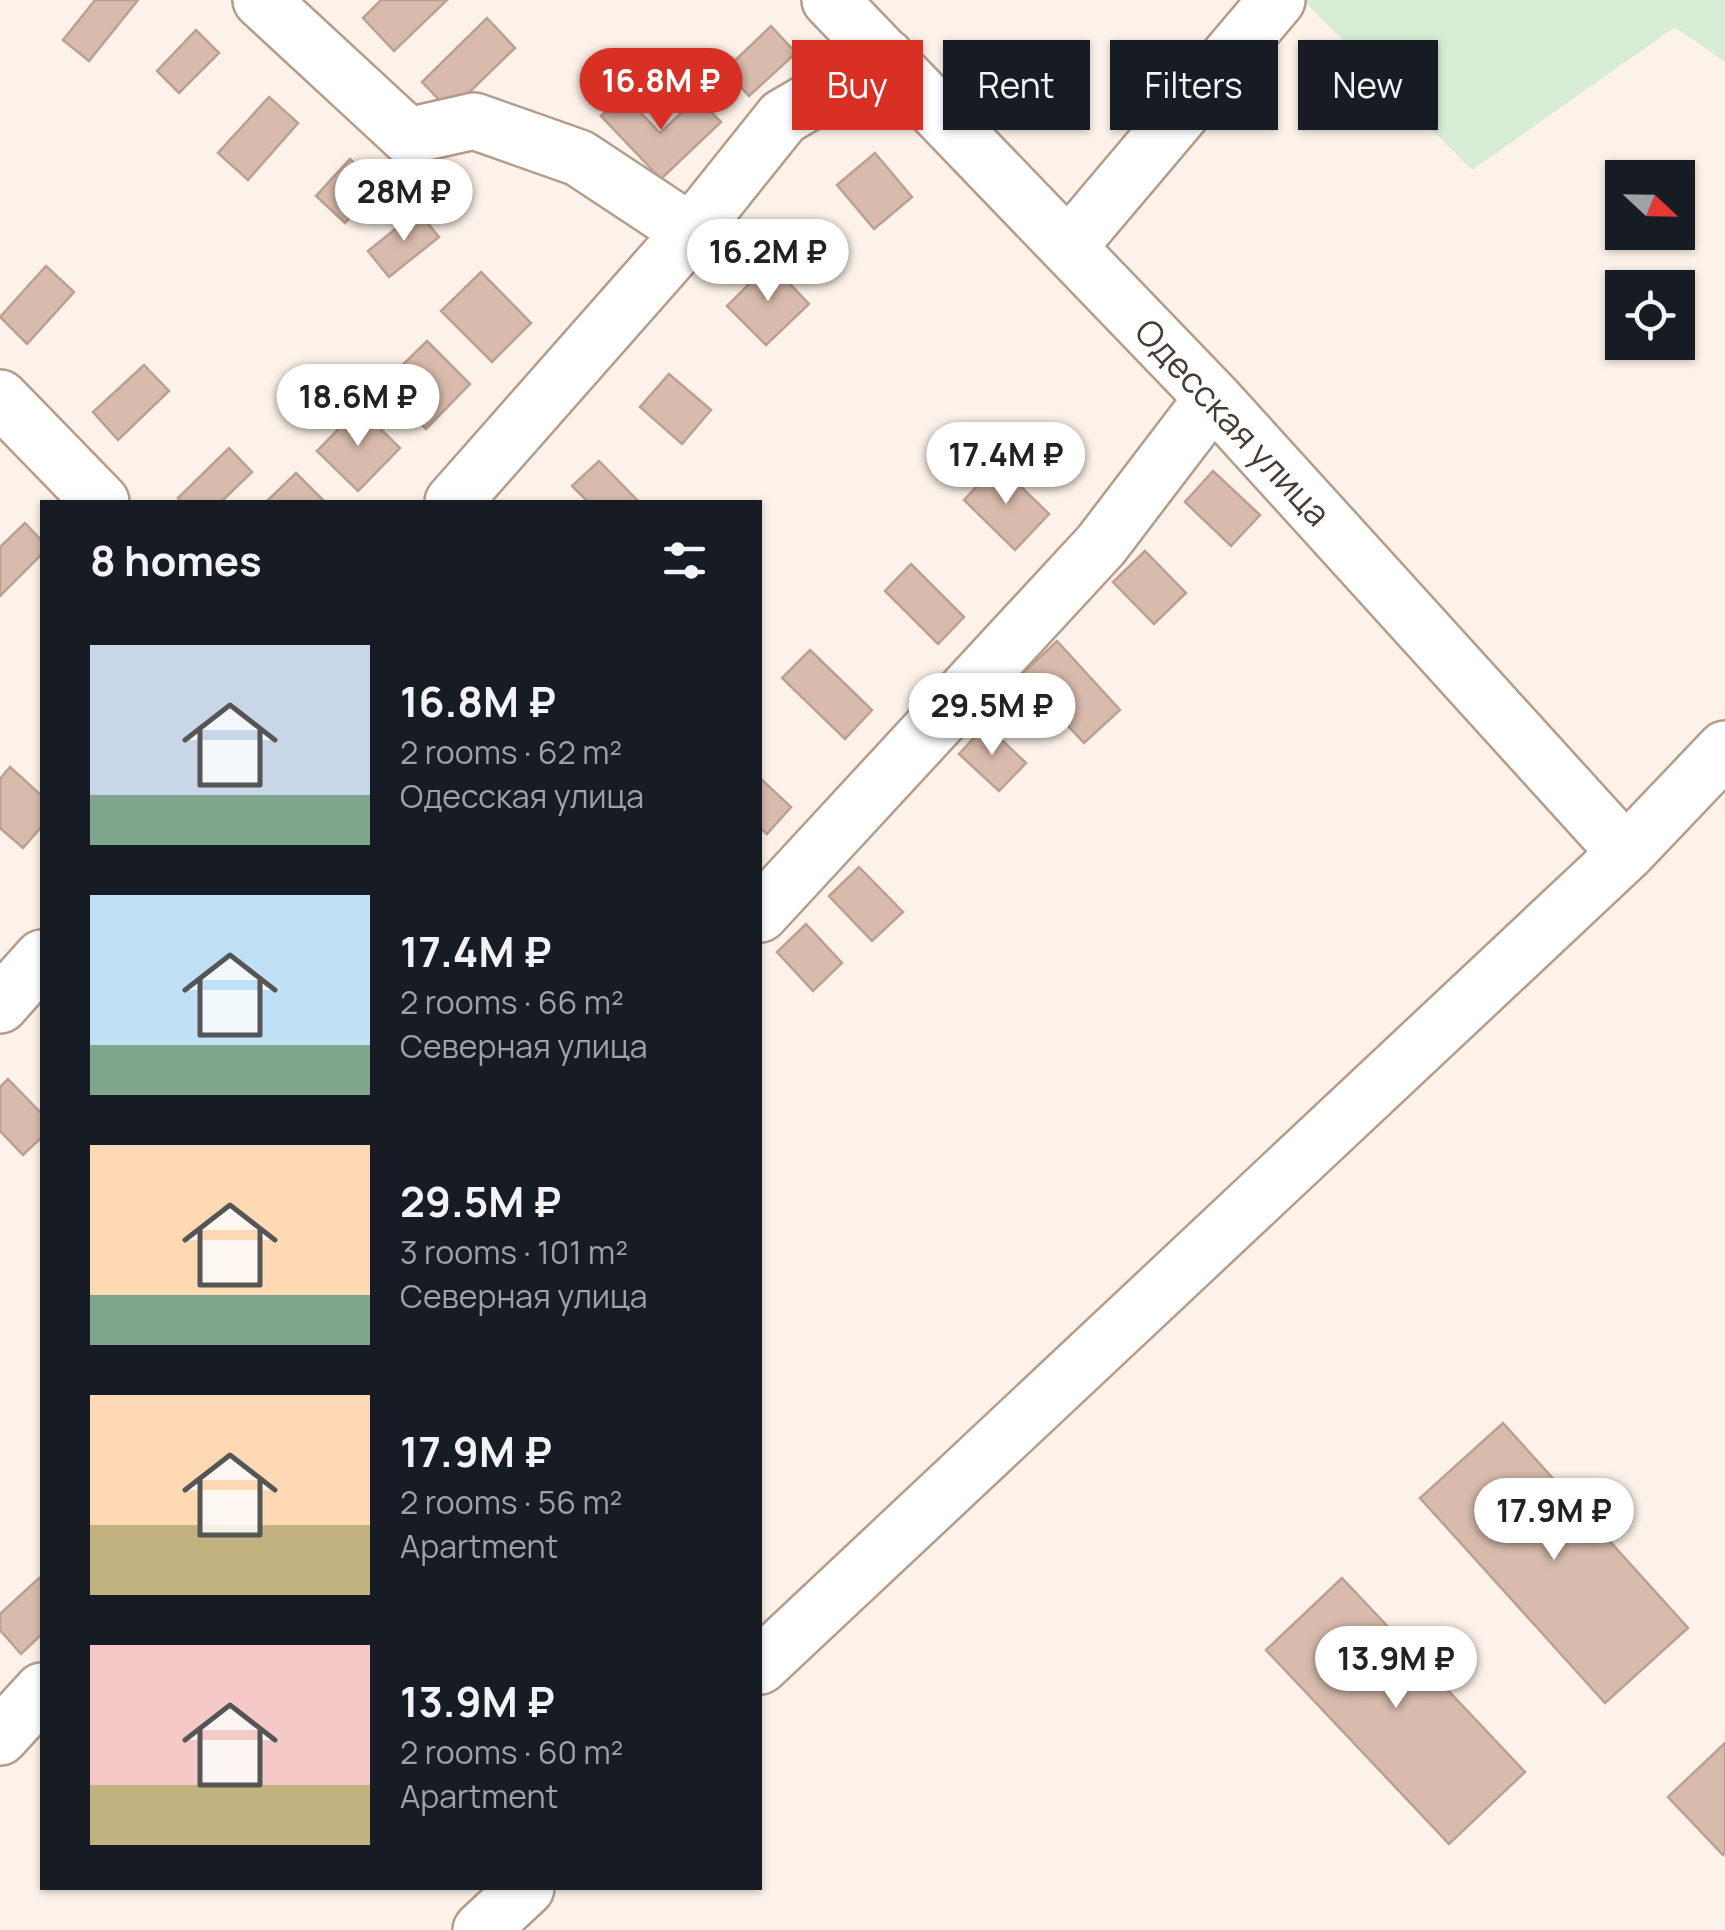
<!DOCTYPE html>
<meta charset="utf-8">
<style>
body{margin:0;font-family:Manrope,sans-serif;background:#242831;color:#f1f3f6;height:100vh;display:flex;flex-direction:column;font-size:38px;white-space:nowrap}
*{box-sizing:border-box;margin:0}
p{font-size:32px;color:#9ea1a6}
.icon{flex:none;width:55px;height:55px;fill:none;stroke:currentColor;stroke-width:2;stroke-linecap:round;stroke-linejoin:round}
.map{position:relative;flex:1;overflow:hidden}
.panel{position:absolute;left:40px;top:500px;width:722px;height:1390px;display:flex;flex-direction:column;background:#171b24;border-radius:0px;box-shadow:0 2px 8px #0004}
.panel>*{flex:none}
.guide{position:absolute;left:792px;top:40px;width:782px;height:90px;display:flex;gap:20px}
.needle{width:65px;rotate:112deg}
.fabs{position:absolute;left:1605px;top:160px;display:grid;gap:20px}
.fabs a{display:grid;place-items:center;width:90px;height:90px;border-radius:0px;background:#171b24;box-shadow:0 2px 8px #0004;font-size:50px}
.price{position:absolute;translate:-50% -85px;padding:0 22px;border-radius:35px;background:#fff;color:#222;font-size:32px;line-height:65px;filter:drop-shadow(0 2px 5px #0008)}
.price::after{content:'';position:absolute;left:50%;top:60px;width:30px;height:22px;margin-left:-15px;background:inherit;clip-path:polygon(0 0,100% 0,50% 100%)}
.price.active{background:#d93025;color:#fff}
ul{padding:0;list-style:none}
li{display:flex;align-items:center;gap:30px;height:250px;padding:0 50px}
li span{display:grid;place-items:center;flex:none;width:280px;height:200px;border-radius:0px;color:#555}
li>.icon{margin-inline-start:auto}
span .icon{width:120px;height:120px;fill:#fffc;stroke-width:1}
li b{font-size:42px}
h2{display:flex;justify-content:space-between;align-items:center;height:120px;padding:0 50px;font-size:42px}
.chip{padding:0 35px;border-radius:0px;background:#171b24;box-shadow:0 2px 8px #0004;font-size:35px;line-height:90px}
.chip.active{background:#d93025;color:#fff}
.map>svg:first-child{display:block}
.green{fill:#d7ecd4}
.building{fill:#d8bbac;stroke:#bba091;stroke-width:2.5}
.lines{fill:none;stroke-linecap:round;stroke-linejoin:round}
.minor-casing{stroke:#b49c89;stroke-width:60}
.minor{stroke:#fff;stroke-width:55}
.labels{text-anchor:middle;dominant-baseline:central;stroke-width:9;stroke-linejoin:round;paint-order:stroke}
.street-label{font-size:35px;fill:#453b33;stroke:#fff}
</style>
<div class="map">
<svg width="1725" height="1930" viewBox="0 0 1725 1930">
<rect width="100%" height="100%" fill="#fcf2e9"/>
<path class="green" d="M1303,0H1725V62L1675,27L1472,170Z"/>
<path class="building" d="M95,0H138L89,61L63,40Z
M381,0H447L394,51L363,18Z
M487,18L515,48L450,111L422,82Z
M771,26L796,53L749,96L725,70Z
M196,30L219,53L179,93L157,71Z
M1040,52L1065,74L1029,116L1003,93Z
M624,95L660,133L697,98L721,122L661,179L601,116Z
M269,97L298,123L248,180L218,153Z
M875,153L912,197L874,229L837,185Z
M350,159L379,185L345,223L316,196Z
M418,211L439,237L389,277L368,251Z
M770,263L809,304L766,345L727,306Z
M46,266L74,292L27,344L0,317Z
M481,272L531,323L492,362L441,311Z
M427,341L470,384L426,429L382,385Z
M144,365L169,391L118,440L93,412Z
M669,374L711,410L682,444L640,407Z
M359,408L400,448L358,491L317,451Z
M229,448L252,472L221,502H182L178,498Z
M599,461L639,502H588L572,486Z
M998,464L1049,514L1015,550L964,500Z
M1213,471L1260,515L1231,546L1185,502Z
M296,473L325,502H266Z
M25,523L42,541V554L0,596V547Z
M1145,551L1186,593L1154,624L1113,582Z
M911,564L964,617L938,644L885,591Z
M1057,641L1120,710L1084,743L1021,675Z
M810,650L872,710L845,739L782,678Z
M986,725L1026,763L999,791L959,754Z
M10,767L42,796V826L23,848L0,828V779Z
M760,778L791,807L767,834L760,828Z
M859,867L903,912L872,941L829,896Z
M806,924L842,963L813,991L777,952Z
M8,1079L42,1114V1137L23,1155L0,1131V1087Z
M1503,1423L1688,1628L1605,1703L1420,1498Z
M39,1578L42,1582V1634L21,1654L0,1630V1614Z
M1342,1578L1525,1772L1449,1844L1266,1650Z
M1725,1743V1853L1723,1855L1668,1797Z"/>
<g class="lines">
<g class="minor-casing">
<path id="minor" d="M261,0L408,136L474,121L579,158L691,232
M830,0L1213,398L1626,853
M1070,245L1277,0
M0,398L101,502
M453,502L691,232L783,117L886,57
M760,914L1101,545L1213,398
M0,1005L42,958
M760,1666L1626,853L1725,749
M0,1737L42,1691
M481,1930L526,1888"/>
</g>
<use href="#minor" class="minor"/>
</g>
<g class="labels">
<g class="street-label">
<text transform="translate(1233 422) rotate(47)">Одесская улица</text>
</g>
</g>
</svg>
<div class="fabs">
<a><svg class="needle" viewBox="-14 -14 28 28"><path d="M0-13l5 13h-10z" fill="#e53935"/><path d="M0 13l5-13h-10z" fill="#9ea1a6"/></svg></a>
<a><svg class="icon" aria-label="locate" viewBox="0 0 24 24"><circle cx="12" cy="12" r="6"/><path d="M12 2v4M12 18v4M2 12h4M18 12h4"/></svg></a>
</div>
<b class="price active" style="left:661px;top:133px">16.8M ₽</b>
<b class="price" style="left:404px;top:244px">28M ₽</b>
<b class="price" style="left:768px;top:304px">16.2M ₽</b>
<b class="price" style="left:358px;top:449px">18.6M ₽</b>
<b class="price" style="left:1006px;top:507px">17.4M ₽</b>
<b class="price" style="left:992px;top:758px">29.5M ₽</b>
<b class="price" style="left:1554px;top:1563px">17.9M ₽</b>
<b class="price" style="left:1396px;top:1711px">13.9M ₽</b>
<div class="guide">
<a class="chip active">Buy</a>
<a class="chip">Rent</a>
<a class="chip">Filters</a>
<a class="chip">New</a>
</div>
<section class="panel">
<h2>8 homes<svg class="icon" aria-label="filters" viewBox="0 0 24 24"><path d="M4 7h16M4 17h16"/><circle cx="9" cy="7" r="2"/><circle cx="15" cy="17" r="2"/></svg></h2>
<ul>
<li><span style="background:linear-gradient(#c9d6e8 75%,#7fa58c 0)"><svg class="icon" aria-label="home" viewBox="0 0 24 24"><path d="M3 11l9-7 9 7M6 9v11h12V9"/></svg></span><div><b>16.8M ₽</b><p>2 rooms · 62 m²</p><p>Одесская улица</p></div></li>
<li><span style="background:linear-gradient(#bfe0f5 75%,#7fa58c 0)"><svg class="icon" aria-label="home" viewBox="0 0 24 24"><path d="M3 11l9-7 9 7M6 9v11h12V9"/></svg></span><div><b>17.4M ₽</b><p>2 rooms · 66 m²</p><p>Северная улица</p></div></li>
<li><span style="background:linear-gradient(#ffd9b3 75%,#7fa58c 0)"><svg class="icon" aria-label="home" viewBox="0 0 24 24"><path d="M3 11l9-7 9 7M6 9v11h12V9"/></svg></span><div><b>29.5M ₽</b><p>3 rooms · 101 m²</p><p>Северная улица</p></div></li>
<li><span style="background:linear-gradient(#ffd9b3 65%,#c2b280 0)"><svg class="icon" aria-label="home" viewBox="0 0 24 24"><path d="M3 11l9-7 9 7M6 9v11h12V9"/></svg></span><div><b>17.9M ₽</b><p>2 rooms · 56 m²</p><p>Apartment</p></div></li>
<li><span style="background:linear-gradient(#f6c9c9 70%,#c2b280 0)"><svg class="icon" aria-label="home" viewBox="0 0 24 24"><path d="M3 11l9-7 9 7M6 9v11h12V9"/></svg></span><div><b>13.9M ₽</b><p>2 rooms · 60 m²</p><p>Apartment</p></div></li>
</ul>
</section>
</div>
